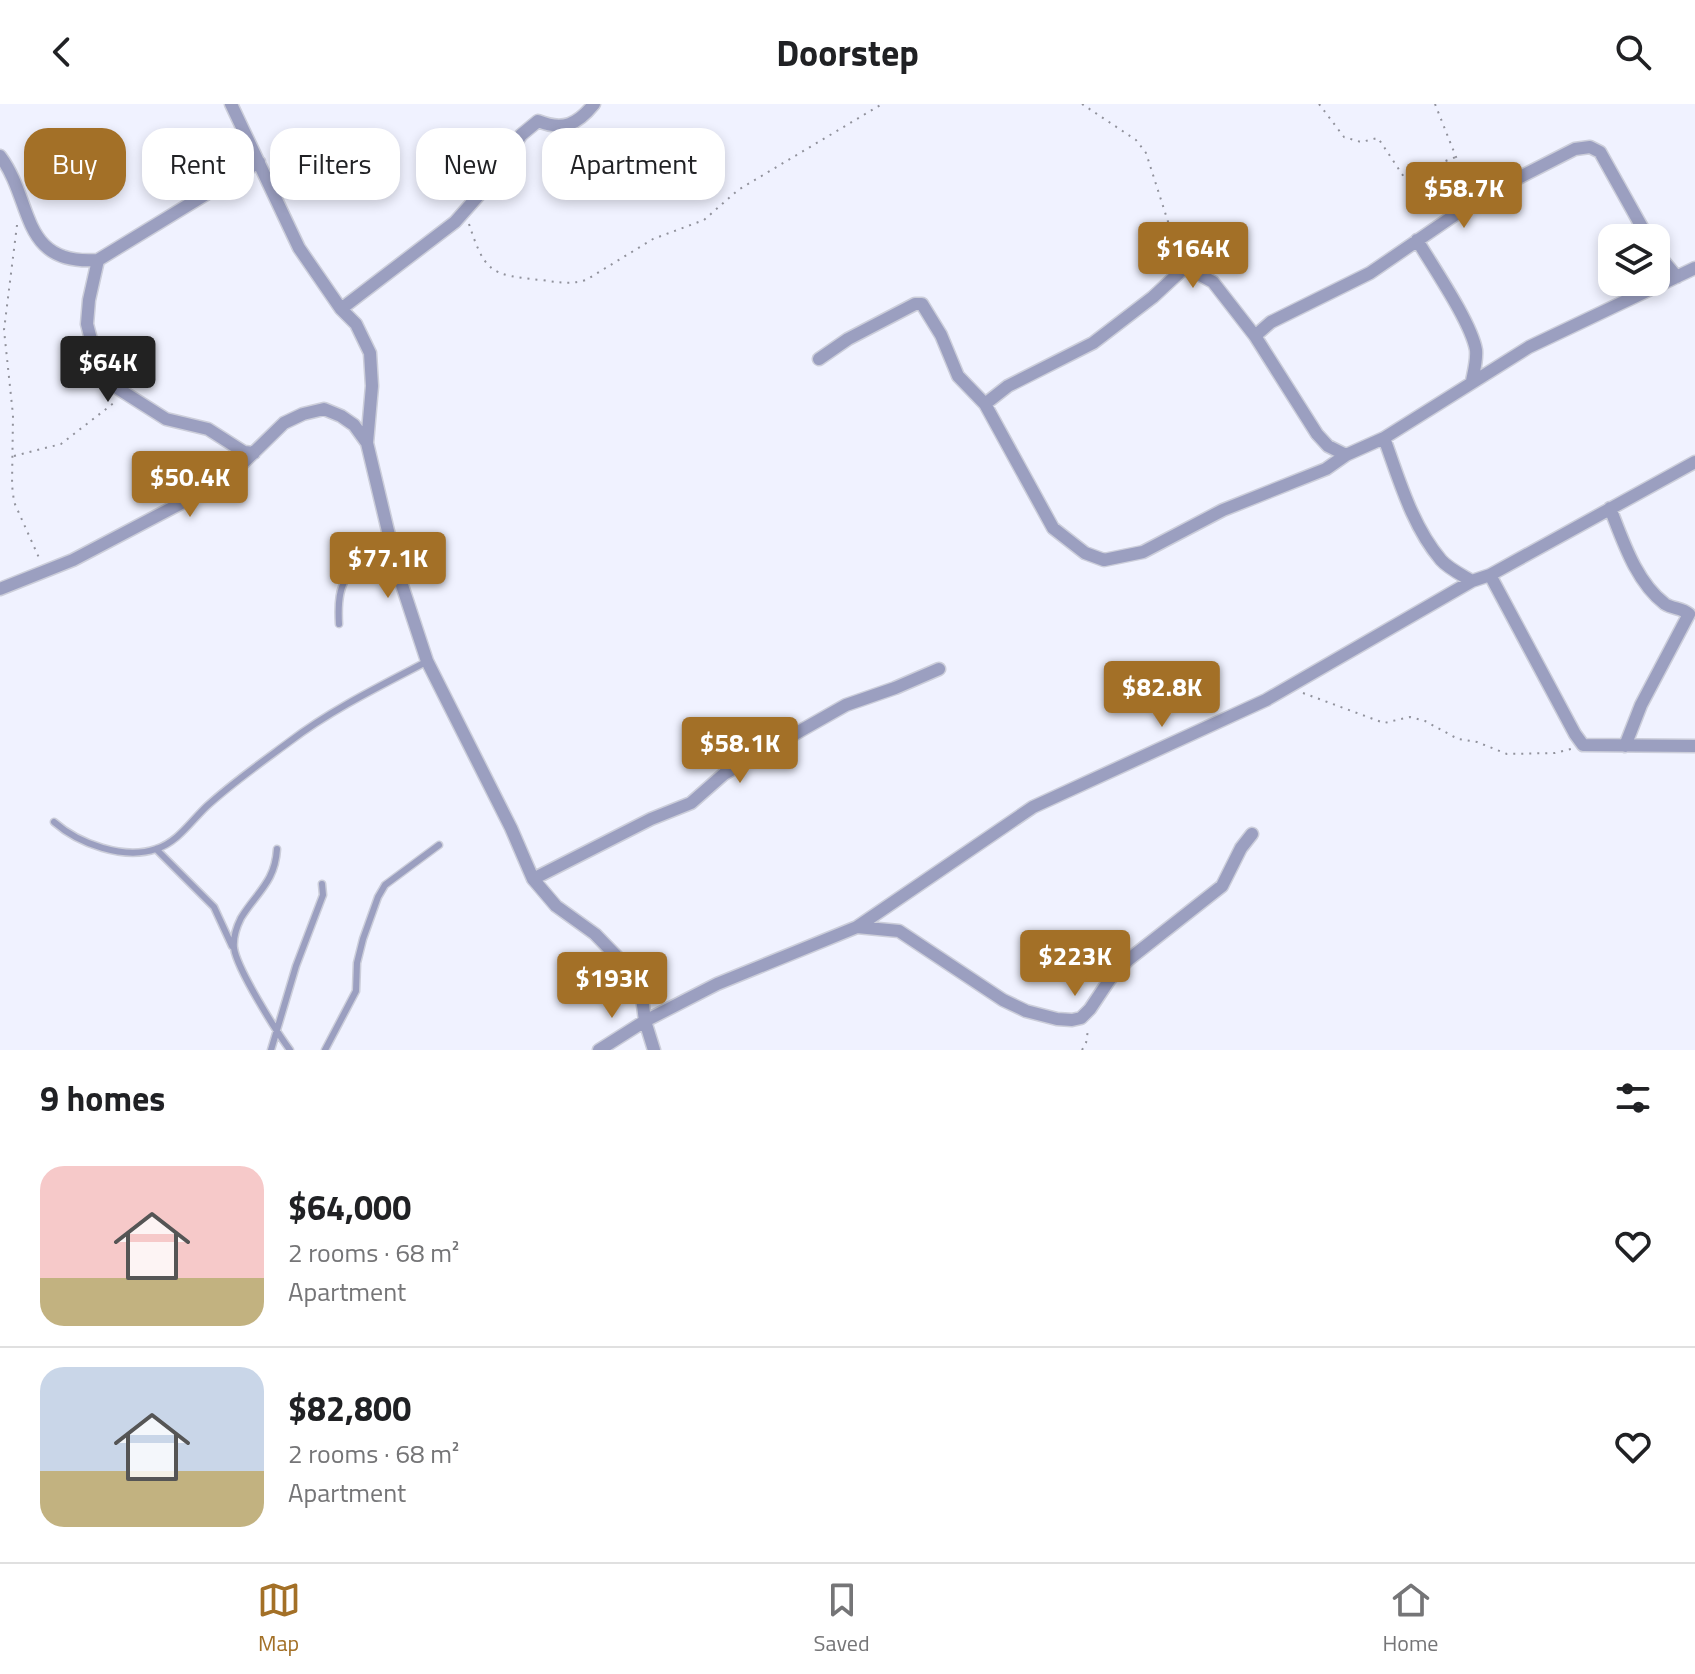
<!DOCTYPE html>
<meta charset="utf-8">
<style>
body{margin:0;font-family:"Titillium Web",sans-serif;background:#f2f2f2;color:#202124;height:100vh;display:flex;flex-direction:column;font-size:30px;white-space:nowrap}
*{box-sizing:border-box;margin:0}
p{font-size:26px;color:#757577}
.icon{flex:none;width:44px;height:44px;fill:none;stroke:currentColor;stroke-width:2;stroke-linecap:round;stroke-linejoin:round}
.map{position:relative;height:946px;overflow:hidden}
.details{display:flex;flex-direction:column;background:#fff;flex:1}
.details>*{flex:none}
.hud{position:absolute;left:24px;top:24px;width:800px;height:72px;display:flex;gap:16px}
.tools{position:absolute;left:1598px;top:120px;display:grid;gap:16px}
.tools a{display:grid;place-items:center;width:72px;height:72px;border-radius:16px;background:#fff;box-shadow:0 4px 12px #0003;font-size:40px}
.price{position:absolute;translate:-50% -68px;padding:0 18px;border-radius:8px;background:#a37027;color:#fff;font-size:26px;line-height:52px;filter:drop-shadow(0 2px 4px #0008)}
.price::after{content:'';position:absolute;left:50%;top:48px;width:24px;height:18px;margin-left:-12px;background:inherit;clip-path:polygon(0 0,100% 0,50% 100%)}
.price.on{background:#222;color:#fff}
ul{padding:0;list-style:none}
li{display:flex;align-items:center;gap:24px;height:200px;padding:0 40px}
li+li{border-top:2px solid #e0e0e0}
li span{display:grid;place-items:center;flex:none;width:224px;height:160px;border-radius:24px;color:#555}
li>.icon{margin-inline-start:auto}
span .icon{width:96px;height:96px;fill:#fffc;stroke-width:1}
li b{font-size:34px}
h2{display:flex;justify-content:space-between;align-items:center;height:96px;padding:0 40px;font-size:34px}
.chip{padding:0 28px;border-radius:24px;background:#fff;box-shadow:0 4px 12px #0003;font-size:28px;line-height:72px}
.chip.on{background:#a37027;color:#fff}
header{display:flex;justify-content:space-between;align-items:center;height:104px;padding:0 40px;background:#fff;font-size:36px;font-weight:700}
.tabs{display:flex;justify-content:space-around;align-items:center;height:112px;border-top:2px solid #e0e0e0;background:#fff;font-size:22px;color:#757577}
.tabs a{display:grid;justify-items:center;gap:4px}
.tabs .on{color:#a37027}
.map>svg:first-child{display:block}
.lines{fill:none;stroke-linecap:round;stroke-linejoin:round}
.lane-casing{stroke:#ccceda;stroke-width:9}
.street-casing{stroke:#ccceda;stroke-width:15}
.path{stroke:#91929c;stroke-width:2;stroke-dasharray:2 6;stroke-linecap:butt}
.lane{stroke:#9b9fc0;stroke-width:6}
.street{stroke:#9b9fc0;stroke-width:12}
</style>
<header><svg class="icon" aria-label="back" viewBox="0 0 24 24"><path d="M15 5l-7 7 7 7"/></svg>Doorstep<svg class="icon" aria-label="search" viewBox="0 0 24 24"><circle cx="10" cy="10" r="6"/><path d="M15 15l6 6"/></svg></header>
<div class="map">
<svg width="1695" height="946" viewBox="0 0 1695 946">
<rect width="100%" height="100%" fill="#f0f2ff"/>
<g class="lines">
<g class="lane-casing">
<path id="lane" d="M339,520C336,469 350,467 392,443
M54,718C79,740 124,756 156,745C178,738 191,717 207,702C232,679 262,658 289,638C331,606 380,582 426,558
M156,745L214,803L232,842
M277,745C275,778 257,788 241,814C237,822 233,834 234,844C237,865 276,927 290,946
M271,946L296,862L323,791L322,780
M325,946L356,887L357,859L363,835L378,793L385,781L439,741"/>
</g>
<g class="street-casing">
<path id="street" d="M231,0L299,144L341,205L356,220L370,249L372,282L367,339L398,469L427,557L511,724L533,775L556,802L595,830L626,862L642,893L645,917L654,946
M0,52C34,97 19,162 98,156L259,58
M1417,136C1433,163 1471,218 1476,246C1477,256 1474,267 1472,277
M1656,148L1677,173
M98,156L89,196L87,220L96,255L108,276L117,284L166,315L208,325L244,348L254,349
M341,205L455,118L494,74L521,31L538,17C563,27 577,21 594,0
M1255,232L1271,218L1370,169L1481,93L1575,45L1590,43L1600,48L1648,134
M819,255L848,235L915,200H922L941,231L958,272L985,300L1053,424L1085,449L1104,456L1143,448L1223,406L1326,365L1346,351L1384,334L1529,243L1695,164
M985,300L1008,282L1093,239L1153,193L1181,167L1189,165L1213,178L1255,232L1317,330L1328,342L1346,351
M1384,334C1399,375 1412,422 1441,456C1449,465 1462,471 1472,477
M1610,404C1623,437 1636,478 1665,500C1673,505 1682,504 1689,510L1641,601L1625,642
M1490,471L1575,630L1583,641L1695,642
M0,485L73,456L210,384L242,360L284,319L303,310L324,305L341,312L354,321L367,339
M533,775L651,715L691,699L724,670L846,601L895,584L939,565
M857,823L899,827L1003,896L1026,907L1057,915L1072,916L1081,914L1090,905L1110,875L1128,856L1222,782L1241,744L1252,730
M599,946L645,917L717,880L857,823L1033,703L1266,596L1472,477L1490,471L1695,358"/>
</g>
<path class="path" d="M1082,0L1136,36L1146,49L1171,127L1183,153
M1319,0L1344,33L1361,38L1378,34L1404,73L1456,53
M1435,0L1456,53L1474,82
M469,120C485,169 491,171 541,176C557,178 570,181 586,176L653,135L704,116L738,86L882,0
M17,121L4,226L13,311L12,381L14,398L40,456
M14,352L61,340L115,298
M1303,589L1384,619L1410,613L1425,617L1458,635L1477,638L1507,650L1555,649L1571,645
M1082,946L1086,939L1088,926"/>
<use href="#lane" class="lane"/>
<use href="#street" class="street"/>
</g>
</svg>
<div class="tools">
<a><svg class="icon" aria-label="layers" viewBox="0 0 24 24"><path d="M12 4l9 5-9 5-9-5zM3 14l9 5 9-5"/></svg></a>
</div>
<b class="price" style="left:1464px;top:126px">$58.7K</b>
<b class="price" style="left:1193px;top:186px">$164K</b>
<b class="price on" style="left:108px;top:300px">$64K</b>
<b class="price" style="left:190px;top:415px">$50.4K</b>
<b class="price" style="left:388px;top:496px">$77.1K</b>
<b class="price" style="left:1162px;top:625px">$82.8K</b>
<b class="price" style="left:740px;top:681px">$58.1K</b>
<b class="price" style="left:1075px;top:894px">$223K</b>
<b class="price" style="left:612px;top:916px">$193K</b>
<div class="hud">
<a class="chip on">Buy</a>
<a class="chip">Rent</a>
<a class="chip">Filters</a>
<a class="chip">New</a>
<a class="chip">Apartment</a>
</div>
</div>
<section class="details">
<h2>9 homes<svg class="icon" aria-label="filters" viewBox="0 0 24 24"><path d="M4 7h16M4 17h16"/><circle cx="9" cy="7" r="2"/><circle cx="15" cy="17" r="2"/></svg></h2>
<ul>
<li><span style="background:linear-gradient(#f6c9c9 70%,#c2b280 0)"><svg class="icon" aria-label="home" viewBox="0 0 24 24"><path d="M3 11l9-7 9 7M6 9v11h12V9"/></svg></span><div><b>$64,000</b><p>2 rooms · 68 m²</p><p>Apartment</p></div><svg class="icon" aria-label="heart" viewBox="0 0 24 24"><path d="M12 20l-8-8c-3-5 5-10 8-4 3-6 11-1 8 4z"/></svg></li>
<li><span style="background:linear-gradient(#c9d6e8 65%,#c2b280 0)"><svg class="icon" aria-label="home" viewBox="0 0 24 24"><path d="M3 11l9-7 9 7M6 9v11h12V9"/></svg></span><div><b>$82,800</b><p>2 rooms · 68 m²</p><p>Apartment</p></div><svg class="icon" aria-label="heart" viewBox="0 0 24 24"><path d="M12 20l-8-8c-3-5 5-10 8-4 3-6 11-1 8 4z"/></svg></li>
</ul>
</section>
<nav class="tabs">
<a class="on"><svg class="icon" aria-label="map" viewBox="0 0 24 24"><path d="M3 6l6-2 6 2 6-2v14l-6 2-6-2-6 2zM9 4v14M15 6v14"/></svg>Map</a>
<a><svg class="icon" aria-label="saved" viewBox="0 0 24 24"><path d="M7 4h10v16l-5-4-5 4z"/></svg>Saved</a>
<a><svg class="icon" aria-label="home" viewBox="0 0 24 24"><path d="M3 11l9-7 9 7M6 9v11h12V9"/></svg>Home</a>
</nav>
